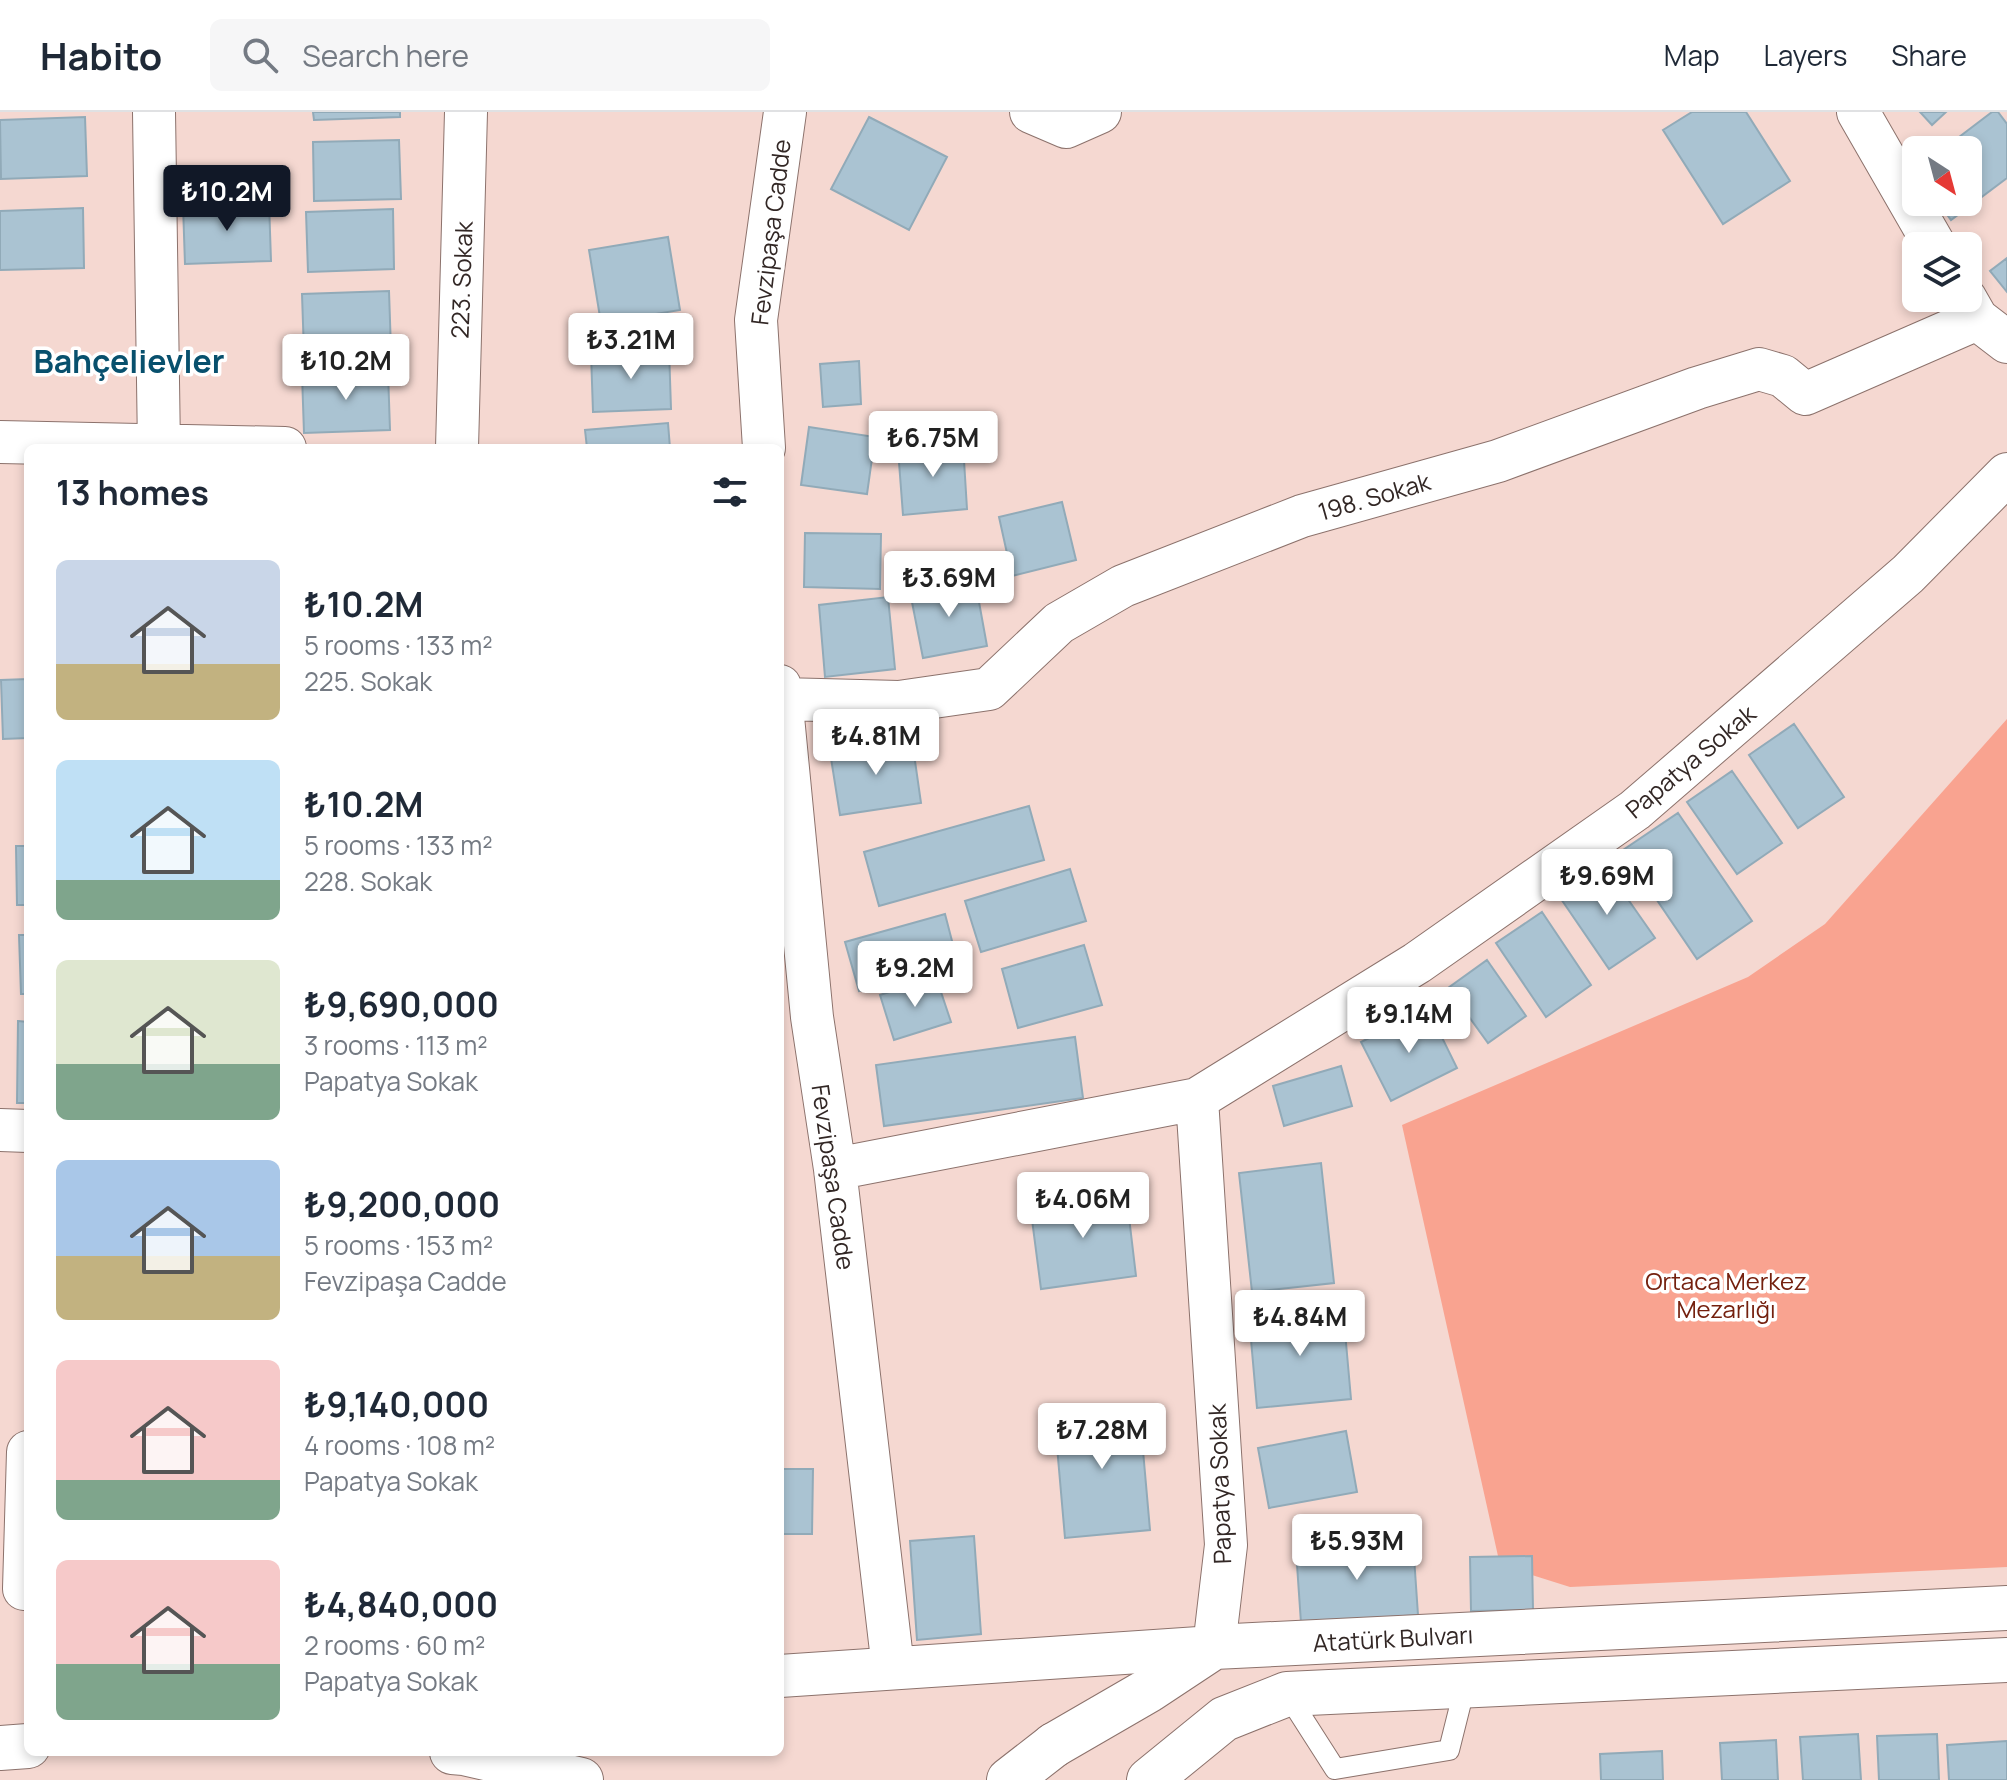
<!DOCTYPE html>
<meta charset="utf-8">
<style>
body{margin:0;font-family:Manrope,sans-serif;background:#f6f6f7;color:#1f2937;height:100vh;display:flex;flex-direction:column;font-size:30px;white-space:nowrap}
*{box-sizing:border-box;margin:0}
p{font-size:26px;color:#747a83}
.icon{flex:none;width:44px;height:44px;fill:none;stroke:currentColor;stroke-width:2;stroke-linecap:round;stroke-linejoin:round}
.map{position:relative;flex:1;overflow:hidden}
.panel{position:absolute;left:24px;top:332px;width:760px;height:1312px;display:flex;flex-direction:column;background:#fff;border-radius:12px;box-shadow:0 4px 12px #0003}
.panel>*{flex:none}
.needle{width:52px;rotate:144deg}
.tools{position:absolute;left:1902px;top:24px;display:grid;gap:16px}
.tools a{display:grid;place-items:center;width:80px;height:80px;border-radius:12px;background:#fff;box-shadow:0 4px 12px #0003;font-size:40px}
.price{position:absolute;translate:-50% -68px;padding:0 18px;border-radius:8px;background:#fff;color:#222;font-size:26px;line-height:52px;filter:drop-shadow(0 2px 4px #0008)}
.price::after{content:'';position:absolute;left:50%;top:48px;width:24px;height:18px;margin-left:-12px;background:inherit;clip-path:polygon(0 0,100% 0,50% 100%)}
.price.on{background:#111827;color:#fff}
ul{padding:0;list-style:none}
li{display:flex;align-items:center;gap:24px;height:200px;padding:0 32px}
li span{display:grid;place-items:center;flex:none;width:224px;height:160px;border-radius:12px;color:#555}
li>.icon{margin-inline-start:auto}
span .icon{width:96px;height:96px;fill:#fffc;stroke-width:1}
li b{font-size:34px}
h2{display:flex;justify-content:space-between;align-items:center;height:96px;padding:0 32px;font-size:34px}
header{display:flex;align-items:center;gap:48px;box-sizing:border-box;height:112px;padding:0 40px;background:#fff;border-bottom:2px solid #e0e1e3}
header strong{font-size:38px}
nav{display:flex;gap:44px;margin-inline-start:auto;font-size:28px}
.search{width:560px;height:72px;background:#f6f6f7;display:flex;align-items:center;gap:20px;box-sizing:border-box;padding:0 28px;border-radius:12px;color:#747a83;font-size:30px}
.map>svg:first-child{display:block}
.green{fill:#f9a390}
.building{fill:#aac3d2;stroke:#91aab8;stroke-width:2}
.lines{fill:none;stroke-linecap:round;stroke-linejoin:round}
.lane-casing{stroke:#8c726c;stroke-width:22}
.street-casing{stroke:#8c726c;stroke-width:44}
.secondary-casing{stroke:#8c726c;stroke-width:46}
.highway-casing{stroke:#8c726c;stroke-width:46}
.lane{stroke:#fff;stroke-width:20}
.street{stroke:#fff;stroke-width:42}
.secondary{stroke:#fff;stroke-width:44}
.highway{stroke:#fff;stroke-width:44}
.labels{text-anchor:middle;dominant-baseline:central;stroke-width:7;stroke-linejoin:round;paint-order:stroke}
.street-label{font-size:24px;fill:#322725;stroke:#fff}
.park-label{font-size:24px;fill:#74200e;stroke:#fff}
.district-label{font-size:32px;font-weight:bold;fill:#08506d;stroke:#fff}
</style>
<header>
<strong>Habito</strong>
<div class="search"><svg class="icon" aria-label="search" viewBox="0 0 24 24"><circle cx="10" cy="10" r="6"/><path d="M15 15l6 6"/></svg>Search here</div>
<nav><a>Map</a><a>Layers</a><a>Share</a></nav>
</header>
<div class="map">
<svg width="2007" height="1668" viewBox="0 0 2007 1668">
<rect width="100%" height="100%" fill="#f5d8d1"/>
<path class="green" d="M2007,607V1455L1570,1475L1500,1453L1402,1013L1748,865L1825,812Z"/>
<path class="building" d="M313,0H400V5L314,8Z
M1692,0H1746L1790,69L1723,112L1663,18Z
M1920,0H1946L1932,13Z
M1992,0H1998L2007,12V66L1951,108L1938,90H1968V38H1942Z
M85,5L87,64L1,67L0,8Z
M869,5L947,45L909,118L831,77Z
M399,28L401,87L314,89L313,30Z
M269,90L271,149L185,152L183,93Z
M83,96L84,156L0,158V99Z
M393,97L394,157L308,160L306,100Z
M668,125L680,198L601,211L589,138Z
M2007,146V180L1990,159Z
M389,179L391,238L304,241L302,182Z
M669,237L671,297L593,300L591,241Z
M859,249L861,292L823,295L820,252Z
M388,260L390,318L304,321L302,262Z
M668,311L670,336H587L585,318Z
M809,315L875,325L867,382L801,373Z
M963,332L967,397L903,403L898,337Z
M1062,390L1076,448L1012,464L999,405Z
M805,421L881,422L880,477L804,475Z
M975,468L987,534L923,546L910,480Z
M888,485L895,557L825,565L819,493Z
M28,567V626L3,627L1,568Z
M1794,612L1844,685L1798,716L1749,643Z
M912,628L921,691L840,703L830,640Z
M1732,659L1782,731L1737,762L1687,690Z
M1029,694L1044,748L879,794L864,740Z
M1678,701L1752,809L1697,847L1623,738Z
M16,734H28V793H17Z
M1604,753L1655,826L1609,857L1559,784Z
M1070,757L1086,809L981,840L965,789Z
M1542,800L1591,873L1546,905L1496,831Z
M945,802L958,852L859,879L845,830Z
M19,823H28V882H21Z
M1084,833L1102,893L1018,916L1002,857Z
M1487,848L1526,904L1488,931L1448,876Z
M936,865L951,910L894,928L880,883Z
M1428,897L1457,956L1391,989L1361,930Z
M18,909L28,910V991H17Z
M1075,925L1083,986L884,1014L876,953Z
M1341,954L1352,994L1284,1014L1273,974Z
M1321,1051L1334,1171L1252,1180L1239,1061Z
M1126,1080L1136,1164L1041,1177L1030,1092Z
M1343,1197L1351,1287L1257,1296L1249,1205Z
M1139,1293L1150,1418L1065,1426L1054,1300Z
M1346,1319L1357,1380L1269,1396L1258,1336Z
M780,1357H813L812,1422H780Z
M974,1424L981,1522L917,1528L910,1429Z
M1413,1430L1418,1503L1301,1511L1296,1438Z
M1532,1444L1533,1498L1471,1499L1470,1445Z
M1858,1622L1861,1668H1803L1800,1625Z
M1937,1622L1939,1668H1879L1877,1624Z
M1776,1628L1778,1668H1722L1720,1631Z
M2007,1629V1668H1949L1947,1633Z
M1662,1639L1663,1668H1601L1600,1642Z"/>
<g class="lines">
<g class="lane-casing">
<path id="lane" d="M1287,1582L1335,1657L1449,1638L1465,1574"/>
</g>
<g class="street-casing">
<path id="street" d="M154,0L159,336
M1031,0L1066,15L1100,0
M1858,0L1935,134
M1965,186L1977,207L2007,230
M0,330L285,336
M457,336L466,0
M764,336L756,208L785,0
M780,574L812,905L835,1057L893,1556
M781,587L899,590L989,577L1059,511L1123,474L1302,404L1498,349L1697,276L1759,257L1783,264L1805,282L1977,207
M0,1018L28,1019
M835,1057L1197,987
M24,1477L28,1340
M780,1564L1214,1535L1226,1433L1197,987L1417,851L1635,698L1908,462L2007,362"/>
</g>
<g class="secondary-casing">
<path id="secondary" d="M1054,1633L1149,1578L1214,1535L2007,1496
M1149,1668L1224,1607L1287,1582L2007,1548"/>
</g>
<g class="highway-casing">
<path id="highway" d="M0,1636L28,1634
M452,1640L464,1641L581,1668
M1009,1668L1054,1633"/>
</g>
<use href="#lane" class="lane"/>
<use href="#street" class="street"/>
<use href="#secondary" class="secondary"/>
<use href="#highway" class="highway"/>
</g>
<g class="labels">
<g class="street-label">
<text transform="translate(770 120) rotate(-83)">Fevzipaşa Cadde</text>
<text transform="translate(461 168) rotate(-88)">223. Sokak</text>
<text transform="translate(1374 384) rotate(-16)">198. Sokak</text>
<text transform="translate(1690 649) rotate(-40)">Papatya Sokak</text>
<text transform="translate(834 1065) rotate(82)">Fevzipaşa Cadde</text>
<text transform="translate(1219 1372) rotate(-92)">Papatya Sokak</text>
<text transform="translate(1393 1526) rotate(-3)">Atatürk Bulvarı</text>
</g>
<g class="park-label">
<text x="1726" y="1168">Ortaca Merkez<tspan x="1726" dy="28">Mezarlığı</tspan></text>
</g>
<g class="district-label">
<text x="129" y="249">Bahçelievler</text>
</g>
</g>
</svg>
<div class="tools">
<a><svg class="needle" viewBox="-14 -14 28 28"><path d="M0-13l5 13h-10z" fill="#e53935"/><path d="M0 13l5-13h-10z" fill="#747a83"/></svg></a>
<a><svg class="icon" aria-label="layers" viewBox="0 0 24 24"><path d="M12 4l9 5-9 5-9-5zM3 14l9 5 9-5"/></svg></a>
</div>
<b class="price on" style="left:227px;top:121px">₺10.2M</b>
<b class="price" style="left:631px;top:269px">₺3.21M</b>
<b class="price" style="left:346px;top:290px">₺10.2M</b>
<b class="price" style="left:933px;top:367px">₺6.75M</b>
<b class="price" style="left:949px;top:507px">₺3.69M</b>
<b class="price" style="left:876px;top:665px">₺4.81M</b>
<b class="price" style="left:1607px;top:805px">₺9.69M</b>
<b class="price" style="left:915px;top:897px">₺9.2M</b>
<b class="price" style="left:1409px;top:943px">₺9.14M</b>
<b class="price" style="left:1083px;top:1128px">₺4.06M</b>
<b class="price" style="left:1300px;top:1246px">₺4.84M</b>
<b class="price" style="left:1102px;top:1359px">₺7.28M</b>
<b class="price" style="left:1357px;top:1470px">₺5.93M</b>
<section class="panel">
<h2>13 homes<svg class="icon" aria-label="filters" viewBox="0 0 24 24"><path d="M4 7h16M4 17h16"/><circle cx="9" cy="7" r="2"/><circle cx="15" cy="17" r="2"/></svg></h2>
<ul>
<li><span style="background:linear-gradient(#c9d6e8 65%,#c2b280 0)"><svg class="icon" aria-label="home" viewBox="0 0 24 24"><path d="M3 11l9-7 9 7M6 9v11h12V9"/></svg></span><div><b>₺10.2M</b><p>5 rooms · 133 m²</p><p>225. Sokak</p></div></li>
<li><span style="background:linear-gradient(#bfe0f5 75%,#7fa58c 0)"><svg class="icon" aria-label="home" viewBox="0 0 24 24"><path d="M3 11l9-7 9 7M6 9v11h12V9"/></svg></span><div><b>₺10.2M</b><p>5 rooms · 133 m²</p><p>228. Sokak</p></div></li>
<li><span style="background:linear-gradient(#dfe7d0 65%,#7fa58c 0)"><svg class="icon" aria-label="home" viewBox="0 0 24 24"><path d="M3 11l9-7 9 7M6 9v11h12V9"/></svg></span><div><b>₺9,690,000</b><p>3 rooms · 113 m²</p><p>Papatya Sokak</p></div></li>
<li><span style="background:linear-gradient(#a9c7e8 60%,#c2b280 0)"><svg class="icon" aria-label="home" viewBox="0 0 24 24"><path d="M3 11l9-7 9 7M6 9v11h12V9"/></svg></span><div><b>₺9,200,000</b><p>5 rooms · 153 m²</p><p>Fevzipaşa Cadde</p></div></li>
<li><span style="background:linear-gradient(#f6c9c9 75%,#7fa58c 0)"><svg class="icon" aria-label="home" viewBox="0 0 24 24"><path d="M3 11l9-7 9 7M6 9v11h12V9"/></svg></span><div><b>₺9,140,000</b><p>4 rooms · 108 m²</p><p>Papatya Sokak</p></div></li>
<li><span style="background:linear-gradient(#f6c9c9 65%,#7fa58c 0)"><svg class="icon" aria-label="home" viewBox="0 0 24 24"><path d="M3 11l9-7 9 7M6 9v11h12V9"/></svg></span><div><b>₺4,840,000</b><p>2 rooms · 60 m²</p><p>Papatya Sokak</p></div></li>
</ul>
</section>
</div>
